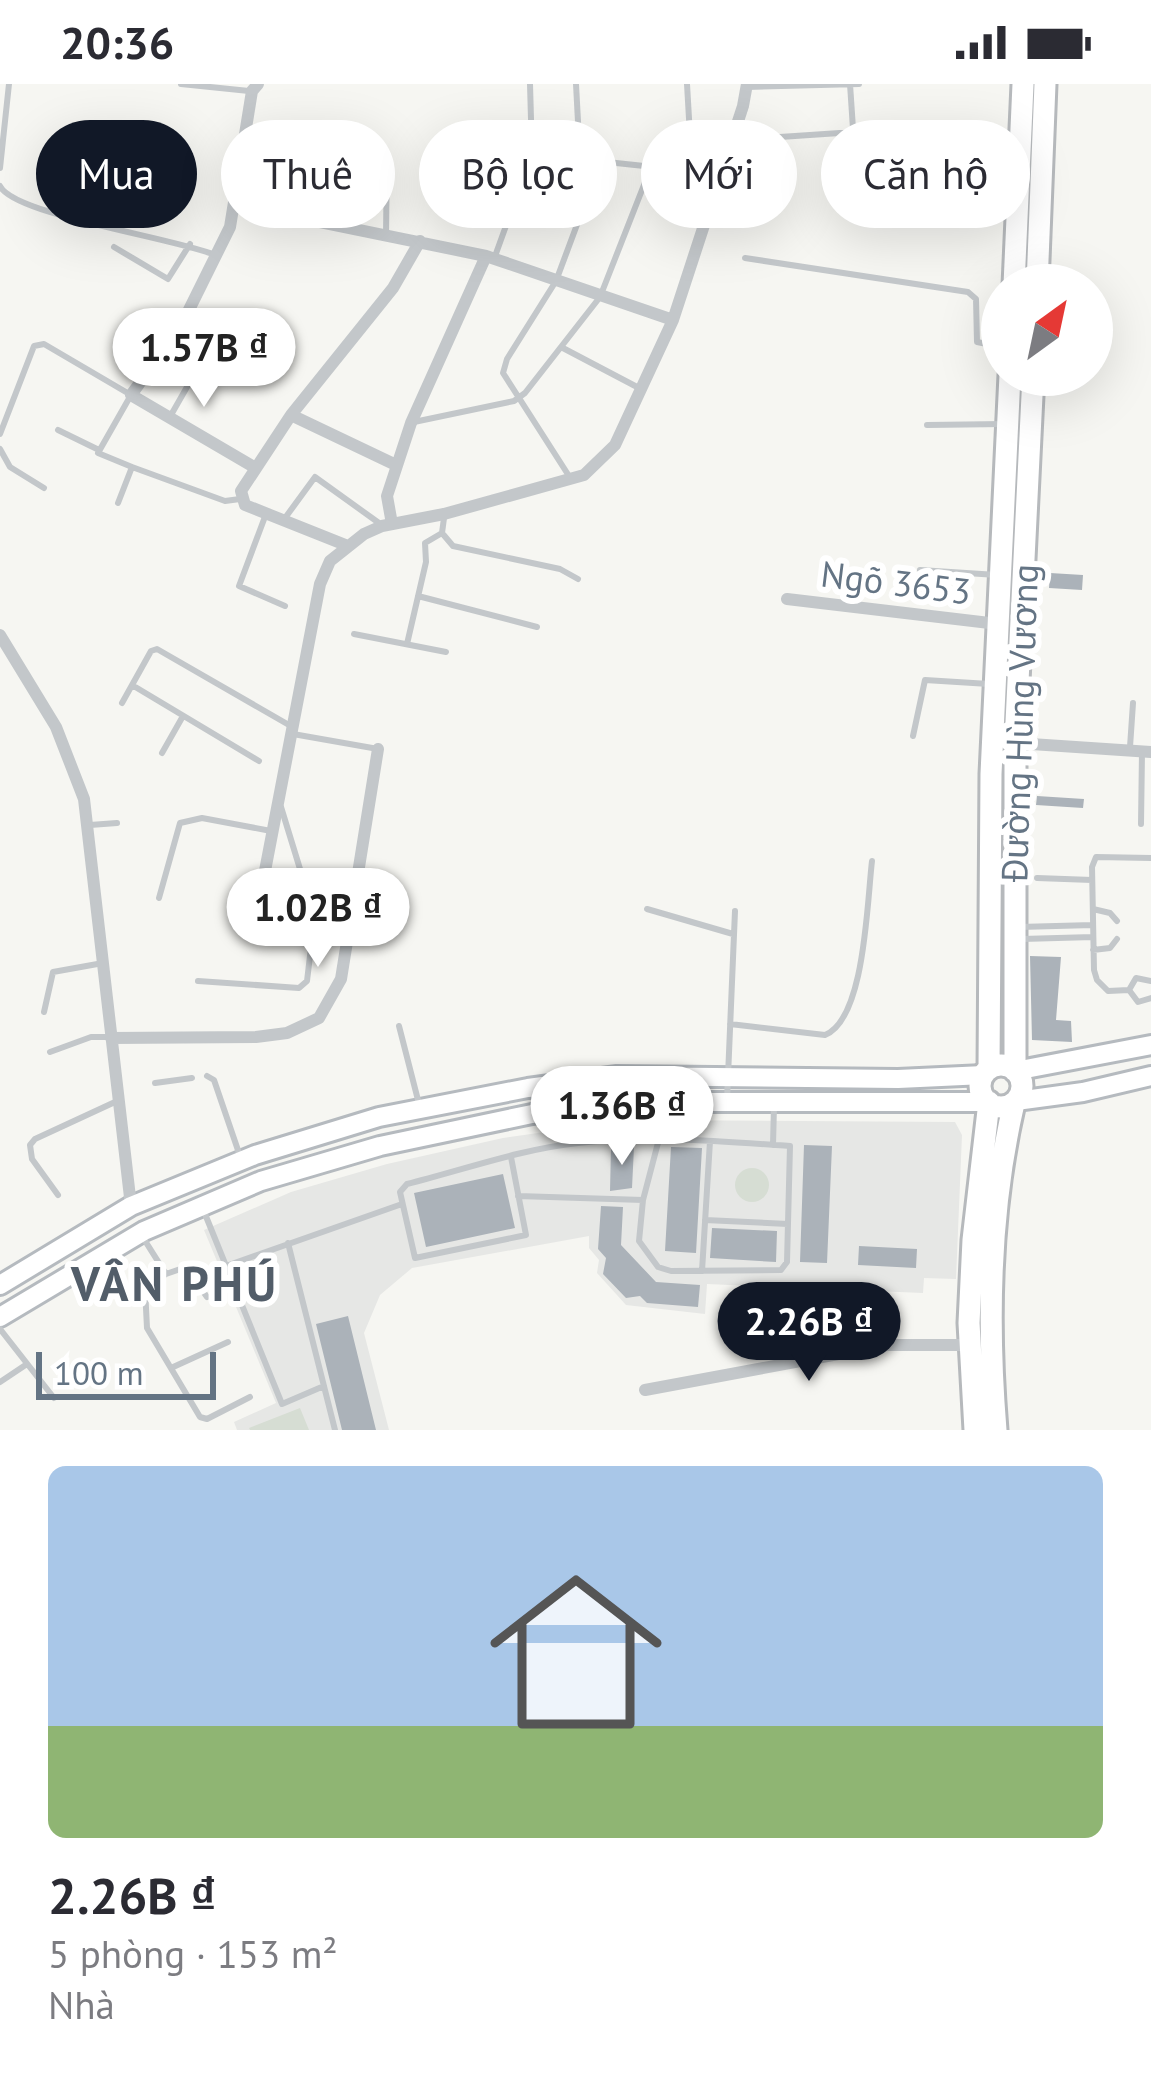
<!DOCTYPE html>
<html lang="vi">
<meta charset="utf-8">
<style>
body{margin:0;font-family:"PT Sans",sans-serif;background:#f2f2f3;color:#2b2b33;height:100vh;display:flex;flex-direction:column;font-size:45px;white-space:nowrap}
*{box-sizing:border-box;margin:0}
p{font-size:39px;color:#7c7c81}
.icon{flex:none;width:66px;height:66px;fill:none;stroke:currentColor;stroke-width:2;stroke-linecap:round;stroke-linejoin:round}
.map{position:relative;height:1346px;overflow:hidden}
.details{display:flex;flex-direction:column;background:#fff;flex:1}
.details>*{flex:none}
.banner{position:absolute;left:36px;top:36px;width:1080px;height:108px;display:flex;gap:24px}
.needle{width:78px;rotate:33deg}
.tools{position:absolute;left:981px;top:180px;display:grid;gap:24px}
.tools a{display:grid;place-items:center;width:132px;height:132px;border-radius:50%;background:#fff;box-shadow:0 12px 48px #0002;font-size:60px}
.scale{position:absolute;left:36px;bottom:30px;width:180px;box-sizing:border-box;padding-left:12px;border:6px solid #647484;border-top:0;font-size:33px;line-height:42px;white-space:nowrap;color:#647484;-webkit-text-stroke:9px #fff;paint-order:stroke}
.price{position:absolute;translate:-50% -102px;padding:0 27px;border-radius:42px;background:#fff;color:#222;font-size:39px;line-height:78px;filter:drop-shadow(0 3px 6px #0008)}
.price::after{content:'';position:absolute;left:50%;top:72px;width:36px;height:27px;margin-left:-18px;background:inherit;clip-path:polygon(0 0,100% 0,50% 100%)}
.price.active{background:#111827;color:#fff}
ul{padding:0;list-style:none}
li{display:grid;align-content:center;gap:24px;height:636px;padding:0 48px}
li span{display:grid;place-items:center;height:372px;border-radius:18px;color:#555}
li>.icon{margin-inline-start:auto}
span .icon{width:216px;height:216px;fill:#fffc;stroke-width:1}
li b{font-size:51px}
.pill{padding:0 42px;border-radius:54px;background:#fff;box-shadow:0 12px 48px #0002;font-size:42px;line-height:108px}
.pill.active{background:#111827;color:#fff}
.status{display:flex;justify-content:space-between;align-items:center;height:84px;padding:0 60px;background:#fff;direction:ltr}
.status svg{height:33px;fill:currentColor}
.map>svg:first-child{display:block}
.built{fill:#e6e7e5}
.green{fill:#d6ddd3}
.building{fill:#abb2b9}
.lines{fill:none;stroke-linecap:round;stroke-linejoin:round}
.secondary-casing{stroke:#b5babf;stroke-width:24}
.trunk-casing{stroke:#b6b9bc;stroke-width:27}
.service{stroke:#c3c7ca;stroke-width:6}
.minor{stroke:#c3c7ca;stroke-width:12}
.secondary{stroke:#fff;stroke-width:18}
.trunk{stroke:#fff;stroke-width:21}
.labels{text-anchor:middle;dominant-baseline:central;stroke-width:12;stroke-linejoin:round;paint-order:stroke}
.street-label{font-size:36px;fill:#647484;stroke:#fff}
.district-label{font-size:48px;font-weight:bold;letter-spacing:3px;fill:#525d69;stroke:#fff}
</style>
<div class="status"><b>20:36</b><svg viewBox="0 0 49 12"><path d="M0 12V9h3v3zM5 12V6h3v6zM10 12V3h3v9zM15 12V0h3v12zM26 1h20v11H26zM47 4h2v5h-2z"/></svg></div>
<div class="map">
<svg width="1151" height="1346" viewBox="0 0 1151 1346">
<rect width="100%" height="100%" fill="#f6f6f2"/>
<path class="built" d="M629,1036L955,1038L962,1051L956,1195L924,1194L923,1209L707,1200L705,1230L626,1221L597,1189L599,1176L589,1164V1152L412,1184L380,1211L364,1249L389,1346H237L234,1338L276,1319L204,1146L291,1108L387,1080L503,1054Z"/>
<path class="green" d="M735 1101a17 17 0 1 1 34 0a17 17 0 1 1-34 0Z
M300,1324L309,1346H250L249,1344Z"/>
<path class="building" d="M1050,489L1083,491L1082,506L1049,504Z
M1037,712L1084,715L1083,724L1036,721Z
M1030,872L1061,873L1056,936L1071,937L1072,958L1032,956Z
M804,1061L832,1062L827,1179L800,1178Z
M634,1063L632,1104L610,1107L611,1064Z
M671,1063L702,1064L696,1169L665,1167Z
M503,1090L515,1144L426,1163L414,1109Z
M601,1122L623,1123L621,1161L656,1198L700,1201L698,1223L647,1219L640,1212L626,1214L603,1190L606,1174L598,1165Z
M712,1144L777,1147L776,1178L710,1174Z
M859,1162L917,1165L916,1184L858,1181Z
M348,1232L376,1346H342L316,1240Z"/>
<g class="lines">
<g class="secondary-casing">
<path id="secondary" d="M1015,987L1151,961
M1016,1017L1083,1008L1151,992
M0,1201L131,1122L255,1071L379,1033L528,1004L617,992L898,995L984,991
M0,1233L144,1147L261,1097L380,1062L532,1030L617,1018H989"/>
</g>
<g class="trunk-casing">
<path id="trunk" d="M1014,201L1023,0
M1037,201L1045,0
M980 1002a21 21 0 1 1 42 0a21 21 0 1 1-42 0Z
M989,985L991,690L1010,291
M1015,987V659L1033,291
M975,1346L969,1239L973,1156L989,1018
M996,1346C987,1237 989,1126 1014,1019"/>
</g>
<path class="service" d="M181,0L249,7
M576,0L580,75
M687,0L692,86
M850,0L859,134
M747,3L859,0
M765,54L974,40
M532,70L719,90
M0,84L9,0
M0,102C14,131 175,154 215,171
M386,151L387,71
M114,163L168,195L190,160
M745,174L968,208L976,215L977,258L1002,263
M494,175L532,70L530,0
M180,244L228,271
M561,263L639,304
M171,331L187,303
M414,338L514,317L525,309L600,213L651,83
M927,341L1004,340
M58,346L99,366
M0,350L34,262L44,260L131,311L98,369L132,383L118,419
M0,365L10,383L44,404
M132,383L225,417L240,415
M569,392L503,289L507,275L556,197L594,95
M266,430L239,502L285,522
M285,434L315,393L379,439
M444,434L442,449L453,462L560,485L578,495
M920,486L997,491
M418,512L537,543
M354,550L446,568
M407,560L426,478L425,459L442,449
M132,601L259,677
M122,619L151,567L157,565L289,641
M293,650L378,665
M913,652L925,596L989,600
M1130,663L1133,619
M162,669L183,632
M1141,740L1142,668
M90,741L117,739
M1037,794L1092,796
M159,814L180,739L202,734L271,747
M647,825L733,850
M1093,825L1110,829L1117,837
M1019,843L1093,841
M1022,855L1093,853
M1093,866L1110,864L1117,855
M198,897L299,904L307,897L317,813L304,798L281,723
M1151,897L1136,894L1129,906L1138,918L1151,914
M1129,906L1108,907L1097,896L1094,886L1092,783L1096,773L1151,774
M44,928L53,888L103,879
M730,940L825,951C865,935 867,818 872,777
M399,942L419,1020
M50,968L91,953H109
M207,992L214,996L241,1075
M155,999L192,994
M727,1016L735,827
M773,1061L774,1022
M511,1073L526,1151L415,1174L400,1108L407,1100C463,1086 521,1065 578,1059C648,1051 719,1057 790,1062L787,1178L781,1186L671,1187L658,1183L639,1157L643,1116L659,1055
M58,1111L32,1075L30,1061L35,1055L115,1018
M518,1112L643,1116
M203,1125L282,1320L324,1302
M705,1136L788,1140
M142,1152L166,1190
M288,1159L335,1346
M226,1182L402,1120
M702,1187L710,1057
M207,1213L186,1183L166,1190L145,1204L147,1244L200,1333L207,1335L250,1313
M0,1245L54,1314
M171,1284L228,1258
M0,1298L27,1280"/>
<path class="minor" d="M236,121L486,172L673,236
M291,331L396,381
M254,383L131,311L180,244L230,143L252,7L258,0
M392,440L387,412L411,339L486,172
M348,462L245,421L241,407L291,331L393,204L420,157
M787,515L998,540
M0,551L56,643L84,715L131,1122
M1015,659L1151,668
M255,839L320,500L330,477L364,450L382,442L444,430L584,391L615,361L673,236L743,22L747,0
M111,954L256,953L287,949L319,934L341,895L378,665
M645,1306L887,1261H970"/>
<use href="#secondary" class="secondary"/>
<use href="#trunk" class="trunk"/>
</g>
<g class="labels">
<g class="street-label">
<text transform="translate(896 498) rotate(7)">Ngõ 3653</text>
<text transform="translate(1019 639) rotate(-88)">Đường Hùng Vương</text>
</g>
<g class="district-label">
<text x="175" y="1199">VÂN PHÚ</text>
</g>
</g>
</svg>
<div class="tools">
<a><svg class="needle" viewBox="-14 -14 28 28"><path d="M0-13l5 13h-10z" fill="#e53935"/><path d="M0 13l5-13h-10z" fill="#7c7c81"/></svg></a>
</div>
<div class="scale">100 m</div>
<b class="price" style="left:204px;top:326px">1.57B ₫</b>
<b class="price" style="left:318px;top:886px">1.02B ₫</b>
<b class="price" style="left:622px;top:1084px">1.36B ₫</b>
<b class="price active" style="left:809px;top:1300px">2.26B ₫</b>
<div class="banner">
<a class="pill active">Mua</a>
<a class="pill">Thuê</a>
<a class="pill">Bộ lọc</a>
<a class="pill">Mới</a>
<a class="pill">Căn hộ</a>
</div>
</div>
<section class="details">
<ul>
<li><span style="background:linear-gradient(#a9c7e8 70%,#8fb573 0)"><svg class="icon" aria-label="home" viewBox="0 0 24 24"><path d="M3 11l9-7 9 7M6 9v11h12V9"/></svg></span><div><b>2.26B ₫</b><p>5 phòng · 153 m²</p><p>Nhà</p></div></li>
</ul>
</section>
